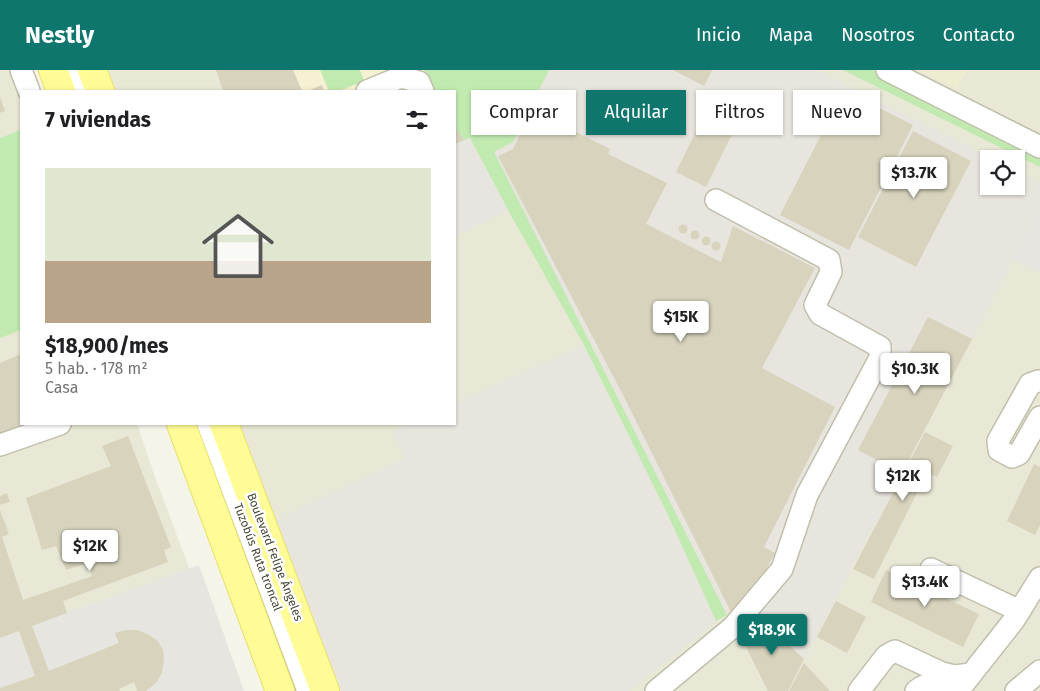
<!DOCTYPE html>
<html lang="es">
<meta charset="utf-8">
<style>
body{margin:0;font-family:"Fira Sans",sans-serif;background:#f6f6f6;color:#202124;height:100vh;display:flex;flex-direction:column;font-size:19px;white-space:nowrap}
*{box-sizing:border-box;margin:0}
p{font-size:16px;color:#757577}
.icon{flex:none;width:28px;height:28px;fill:none;stroke:currentColor;stroke-width:2;stroke-linecap:round;stroke-linejoin:round}
.map{position:relative;flex:1;overflow:hidden}
.sheet{position:absolute;left:20px;top:20px;width:436px;height:335px;display:flex;flex-direction:column;background:#fff;border-radius:0px;box-shadow:0 1px 4px #0004}
.sheet>*{flex:none}
.hud{position:absolute;left:471px;top:20px;width:475px;height:45px;display:flex;gap:10px}
.buttons{position:absolute;left:980px;top:80px;display:grid;gap:10px}
.buttons a{display:grid;place-items:center;width:45px;height:45px;border-radius:0px;background:#fff;box-shadow:0 1px 4px #0004;font-size:25px}
.price{position:absolute;translate:-50% -42px;padding:0 11px;border-radius:5px;background:#fff;color:#222;font-size:16px;line-height:32px;filter:drop-shadow(0 1px 2px #0008)}
.price::after{content:'';position:absolute;left:50%;top:30px;width:15px;height:11px;margin-left:-8px;background:inherit;clip-path:polygon(0 0,100% 0,50% 100%)}
.price.active{background:#0f766e;color:#fff}
ul{padding:0;list-style:none}
li{display:grid;align-content:center;gap:10px;height:265px;padding:0 25px}
li span{display:grid;place-items:center;height:155px;border-radius:0px;color:#555}
li>.icon{margin-inline-start:auto}
span .icon{width:90px;height:90px;fill:#fffc;stroke-width:1}
li b{font-size:21px}
h2{display:flex;justify-content:space-between;align-items:center;height:60px;padding:0 25px;font-size:21px}
.pill{padding:0 18px;border-radius:0px;background:#fff;box-shadow:0 1px 4px #0004;font-size:18px;line-height:45px}
.pill.active{background:#0f766e;color:#fff}
header{display:flex;align-items:center;gap:30px;box-sizing:border-box;height:70px;padding:0 25px;background:#0f766e;color:#fff}
header strong{font-size:24px}
nav{display:flex;gap:28px;margin-inline-start:auto;font-size:18px}
.map>svg:first-child{display:block}
.residential{fill:#e9e8d6;fill-rule:evenodd}
.commercial{fill:#f7f1d3}
.industrial{fill:#e7e5dd}
.education{fill:#eeedd2}
.green{fill:#c1eab0}
.parking{fill:#e6e5e0}
.building{fill:#d7d3bd}
.lines{fill:none;stroke-linecap:round;stroke-linejoin:round}
.minor-casing{stroke:#c1bfab;stroke-width:24}
.major-casing{stroke:#e7e264;stroke-width:30}
.minor{stroke:#fff;stroke-width:21}
.major{stroke:#fffc97;stroke-width:28}
.labels{text-anchor:middle;dominant-baseline:central;stroke-width:5;stroke-linejoin:round;paint-order:stroke}
.street-label{font-size:12px;fill:#484637;stroke:#fff}
</style>
<header>
<strong>Nestly</strong>
<nav><a>Inicio</a><a>Mapa</a><a>Nosotros</a><a>Contacto</a></nav>
</header>
<div class="map">
<svg width="1040" height="621" viewBox="0 0 1040 621">
<rect width="100%" height="100%" fill="#f5f4e9"/>
<path class="residential" d="M0,0H13L21,22V354H137L154,404L235,621H0Z
M70,0H1040V621H301L200,354H455V21H77ZM989,89H1016V116H989Z"/>
<path class="commercial" d="M293,0H424L436,21H302Z"/>
<path class="industrial" d="M549,0H816L993,89H989V116H1016V100L1040,112V202L1013,190L788,621H768L743,571L746,568L734,546L727,545L493,82L513,72Z
M584,275L667,443L716,551L629,621H330L269,460L279,448L404,389L393,361L409,354H455V333Z"/>
<path class="education" d="M918,0H967L957,19Z"/>
<path class="green" d="M320,0H360L364,11L339,21H329Z
M424,0H549L513,72L494,82L727,545L716,551L667,443L584,275L508,140L470,68L464,70L455,55V21H436Z
M843,0H884L1040,78V97Z
M21,60V260L0,268V68Z"/>
<path class="parking" d="M469,68L508,140L455,166V74Z
M1040,138V202L1013,190Z
M199,495L244,621H146L157,612L162,602L164,590L163,581L158,571L149,565L138,560H126L116,563L119,573L49,601L32,556Z
M19,561L35,606L0,618V568Z"/>
<path class="building" d="M216,0H293L302,21H223Z
M673,0H712L704,16Z
M322,15L324,21H311L310,20Z
M844,20L913,55L849,180L780,145Z
M0,27L5,41L0,43Z
M710,33L740,48L706,117L676,102Z
M528,48L555,61L560,54L610,79L608,84L667,113L646,154L721,192L733,156L815,198L762,298L835,337L764,477L775,483L757,516L731,542L623,325L498,86L513,79Z
M455,55L464,70L455,74Z
M913,61L971,91L916,197L858,167Z
M678.5 159a4.5 4.5 0 1 1 9 0a4.5 4.5 0 1 1-9 0Z
M690.5 165a4.5 4.5 0 1 1 9 0a4.5 4.5 0 1 1-9 0Z
M701.5 171a4.5 4.5 0 1 1 9 0a4.5 4.5 0 1 1-9 0Z
M711.5 176a4.5 4.5 0 1 1 9 0a4.5 4.5 0 1 1-9 0Z
M928,247L972,269L902,403L858,380Z
M21,284V354H29L0,365V293Z
M925,362L953,376L937,407L931,404L925,416L921,415L874,509L853,499Z
M128,366L171,477L164,480L168,492L63,531L67,543L32,556L49,601L119,573L115,563L126,560H138L149,565L158,571L163,580L164,590L162,602L157,612L146,621H137L134,612L119,619L120,621H0V618L35,606L19,561L0,568V440L9,464L2,467L23,530L92,506L88,493L66,500L56,476L42,480L26,428L111,396L102,376Z
M1034,394L1040,397V455L1035,465L1007,451Z
M7,423L10,432L0,435V426Z
M886,500L979,544L963,577L871,532Z
M836,531L866,547L847,583L817,567Z
M756,545L804,589L788,621H768L743,571L753,564L746,551Z
M804,593L830,621H789Z"/>
<g class="lines">
<g class="minor-casing">
<path id="minor" d="M21,0L29,21
M77,0L85,21
M887,0L1040,77
M367,21L401,7L419,12L423,21
M1040,311H1038L1030,314L998,371L999,380L1012,387L1019,384L1040,347
M208,354L308,621
M0,375L60,354
M931,499L1020,541
M656,621L733,557L782,499L807,425L880,288V277L820,244L815,235L831,202L829,190L716,130
M859,621L886,586L895,581L942,603L954,606L971,604
M916,621C930,609 942,614 958,618
M958,621L1014,550L1040,508
M1016,621L1040,601"/>
</g>
<g class="major-casing">
<path id="major" d="M53,0L61,21
M92,0L100,21
M181,354L280,621
M224,354L325,621"/>
</g>
<use href="#minor" class="minor"/>
<use href="#major" class="major"/>
</g>
<g class="labels">
<g class="street-label">
<text transform="translate(258 487) rotate(69)">Tuzobús Ruta troncal</text>
<text transform="translate(275 487) rotate(69)">Boulevard Felipe Ángeles</text>
</g>
</g>
</svg>
<div class="buttons">
<a><svg class="icon" aria-label="locate" viewBox="0 0 24 24"><circle cx="12" cy="12" r="6"/><path d="M12 2v4M12 18v4M2 12h4M18 12h4"/></svg></a>
</div>
<b class="price" style="left:914px;top:129px">$13.7K</b>
<b class="price" style="left:681px;top:273px">$15K</b>
<b class="price" style="left:915px;top:325px">$10.3K</b>
<b class="price" style="left:903px;top:432px">$12K</b>
<b class="price" style="left:90px;top:502px">$12K</b>
<b class="price" style="left:925px;top:538px">$13.4K</b>
<b class="price active" style="left:772px;top:586px">$18.9K</b>
<div class="hud">
<a class="pill">Comprar</a>
<a class="pill active">Alquilar</a>
<a class="pill">Filtros</a>
<a class="pill">Nuevo</a>
</div>
<section class="sheet">
<h2>7 viviendas<svg class="icon" aria-label="filters" viewBox="0 0 24 24"><path d="M4 7h16M4 17h16"/><circle cx="9" cy="7" r="2"/><circle cx="15" cy="17" r="2"/></svg></h2>
<ul>
<li><span style="background:linear-gradient(#dfe7d0 60%,#b9a48a 0)"><svg class="icon" aria-label="home" viewBox="0 0 24 24"><path d="M3 11l9-7 9 7M6 9v11h12V9"/></svg></span><div><b>$18,900/mes</b><p>5 hab. · 178 m²</p><p>Casa</p></div></li>
</ul>
</section>
</div>
